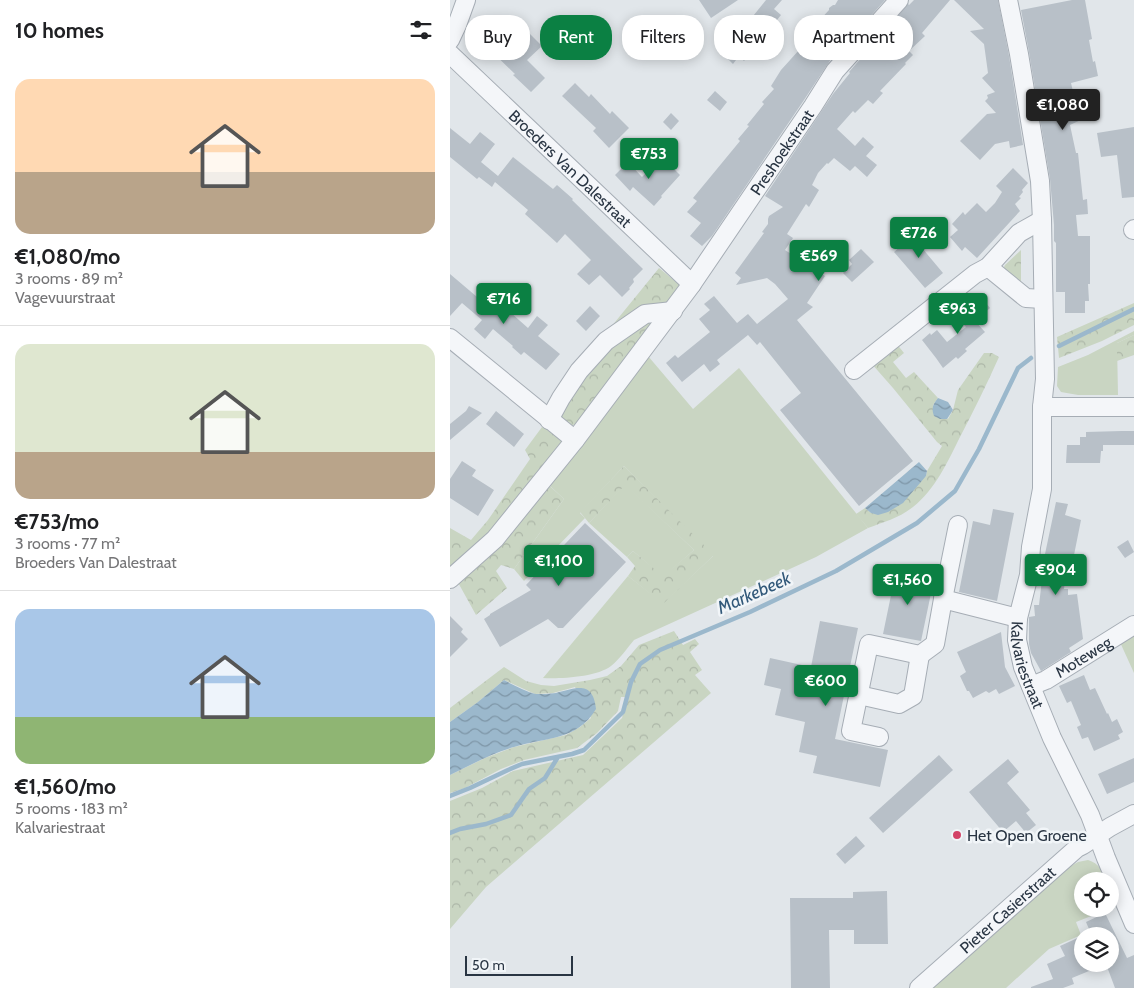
<!DOCTYPE html>
<meta charset="utf-8">
<style>
body{margin:0;font-family:Cabin,sans-serif;background:#f2f2f2;color:#202124;height:100vh;display:flex;flex-direction:column;font-size:19px;white-space:nowrap}
*{box-sizing:border-box;margin:0}
p{font-size:16px;color:#757577}
.icon{flex:none;width:28px;height:28px;fill:none;stroke:currentColor;stroke-width:2;stroke-linecap:round;stroke-linejoin:round}
.map{position:relative;flex:1;overflow:hidden}
.panel{display:flex;flex-direction:column;background:#fff;width:450px}
.panel>*{flex:none}
.banner{position:absolute;left:15px;top:15px;width:475px;height:45px;display:flex;gap:10px}
.tools{position:absolute;left:624px;top:872px;display:grid;gap:10px}
.tools a{display:grid;place-items:center;width:45px;height:45px;border-radius:50%;background:#fff;box-shadow:0 2px 12px #0003;font-size:25px}
.scale{position:absolute;left:15px;bottom:12px;width:108px;box-sizing:border-box;padding-left:5px;border:2px solid #293543;border-top:0;font-size:14px;line-height:18px;white-space:nowrap;color:#293543;-webkit-text-stroke:4px #f1f5f8;paint-order:stroke}
.price{position:absolute;translate:-50% -42px;padding:0 11px;border-radius:5px;background:#0b8043;color:#fff;font-size:16px;line-height:32px;filter:drop-shadow(0 1px 2px #0008)}
.price::after{content:'';position:absolute;left:50%;top:30px;width:15px;height:11px;margin-left:-8px;background:inherit;clip-path:polygon(0 0,100% 0,50% 100%)}
.price.on{background:#222;color:#fff}
ul{padding:0;list-style:none}
li{display:grid;align-content:center;gap:10px;height:265px;padding:0 15px}
li+li{border-top:1px solid #e0e0e0}
li span{display:grid;place-items:center;height:155px;border-radius:15px;color:#555}
li>.icon{margin-inline-start:auto}
span .icon{width:90px;height:90px;fill:#fffc;stroke-width:1}
li b{font-size:21px}
h2{display:flex;justify-content:space-between;align-items:center;height:60px;padding:0 15px;font-size:21px}
.chip{padding:0 18px;border-radius:20px;background:#fff;box-shadow:0 2px 12px #0003;font-size:18px;line-height:45px}
.chip.on{background:#0b8043;color:#fff}
main{display:flex;flex:1;min-height:0}
.map>svg:first-child{display:block}
.grass{fill:#c9d5c2}
.forest{fill:url(#forest-crowns)}
.water{fill:url(#water-waves)}
.lines{fill:none;stroke-linecap:round;stroke-linejoin:round}
.stream{stroke:#9bb8cc;stroke-width:4.5}
.building{fill:#b8c0c8}
.minor-casing{stroke:#a6adb5;stroke-width:20}
.minor{stroke:#f4f6f9;stroke-width:18}
.poi-dot{fill:#d34367;stroke:#f1f5f8;stroke-width:2}
.labels{text-anchor:middle;dominant-baseline:central;stroke-width:5;stroke-linejoin:round;paint-order:stroke}
.street-label{font-size:16px;fill:#293543;stroke:#f1f5f8}
.poi-label{font-size:16px;fill:#293543;stroke:#f1f5f8;text-anchor:start}
.water-label{font-size:18px;font-style:italic;fill:#315879;stroke:#f1f5f8}
</style>
<main>
<section class="panel">
<h2>10 homes<svg class="icon" aria-label="filters" viewBox="0 0 24 24"><path d="M4 7h16M4 17h16"/><circle cx="9" cy="7" r="2"/><circle cx="15" cy="17" r="2"/></svg></h2>
<ul>
<li><span style="background:linear-gradient(#ffd9b3 60%,#b9a48a 0)"><svg class="icon" aria-label="home" viewBox="0 0 24 24"><path d="M3 11l9-7 9 7M6 9v11h12V9"/></svg></span><div><b>€1,080/mo</b><p>3 rooms · 89 m²</p><p>Vagevuurstraat</p></div></li>
<li><span style="background:linear-gradient(#dfe7d0 70%,#b9a48a 0)"><svg class="icon" aria-label="home" viewBox="0 0 24 24"><path d="M3 11l9-7 9 7M6 9v11h12V9"/></svg></span><div><b>€753/mo</b><p>3 rooms · 77 m²</p><p>Broeders Van Dalestraat</p></div></li>
<li><span style="background:linear-gradient(#a9c7e8 70%,#8fb573 0)"><svg class="icon" aria-label="home" viewBox="0 0 24 24"><path d="M3 11l9-7 9 7M6 9v11h12V9"/></svg></span><div><b>€1,560/mo</b><p>5 rooms · 183 m²</p><p>Kalvariestraat</p></div></li>
</ul>
</section>
<div class="map">
<svg width="684" height="988" viewBox="0 0 684 988">
<defs>
<pattern id="forest-crowns" width="20" height="18" patternUnits="userSpaceOnUse" patternTransform="scale(1.25)"><rect width="20" height="18" fill="#c9d5c2"/><path d="M2 6a3 3 0 1 1 6 0M12 15a3 3 0 1 1 6 0" fill="none" stroke="#adb7a8"/></pattern>
<pattern id="water-waves" width="16" height="10" patternUnits="userSpaceOnUse" patternTransform="scale(1.25)"><rect width="16" height="10" fill="#9bb8cc"/><path d="M0 5q4-4 8 0t8 0" fill="none" stroke="#7e96a7"/></pattern>
</defs>
<rect width="100%" height="100%" fill="#e1e6ea"/>
<path class="grass" d="M684,331V335L667,343L668,395H628L611,392L607,386L608,367L638,355Z
M198,356L243,409L289,368L418,528L366,557L184,640C177,648 170,659 161,666C147,677 110,679 93,678L178,576L213,603L263,556L174,466L130,513L135,518L74,581L64,569L114,499L99,485Z
M175,484L244,550L213,577L183,551L177,557L139,523Z
M684,631V673L669,640Z
M638,860C649,863 653,872 657,881H632V909H659L626,922L631,935L599,949L556,988H482L612,871L628,862Z"/>
<path class="forest" d="M571,250V287L553,269L555,265Z
M209,268L231,286L126,424L120,426L110,420L112,401L137,360L161,327Z
M684,303V325L652,341L609,358L607,337Z
M684,335V355L667,361V343Z
M446,343L454,353L443,362L456,378L464,372L488,398L483,405L498,419L503,410L508,390L534,353H542L549,357C537,384 524,410 510,437C498,461 485,490 463,507C449,518 434,522 418,528L406,514L415,508L421,513L476,476L477,471L492,446L487,442L443,388L421,363Z
M92,427L106,431L114,443L90,477L114,499L64,569L51,565L46,571L57,588L26,615L0,568V528L21,540L38,520L80,459L75,450Z
M174,466L264,555L213,604L178,576L185,566L177,557L183,551L213,576L244,550L175,485L139,523L130,512Z
M224,631L233,645L245,639L249,644L240,652L252,670L245,675L261,693L36,887L0,929V801L32,788L63,771L133,755L172,718L179,697H171L168,711L147,733L127,748L74,760L51,769L15,788L0,793V775L35,758L64,747L116,735L130,727L141,718L125,687L103,693L85,694L54,680L28,702L0,722V708L54,667L76,681L91,685L104,686L140,680L157,676L171,666L189,645Z"/>
<path class="water" d="M488,398L498,402L503,410L497,419H490L484,416C481,408 483,404 488,398Z
M469,462L477,471L476,476L453,503L438,512L428,515L421,513L415,508Z
M54,680C63,685 77,692 86,694C92,694 100,694 106,693C126,688 143,680 146,709C127,741 96,737 64,747C42,753 21,765 0,775V722L28,702Z"/>
<g class="lines">
<path class="stream" d="M609,346L684,309
M0,796L20,788L58,770L72,764L122,754L134,750L173,712L181,682L190,664L210,650L300,612L386,571L467,523L505,491L529,449L568,368L581,358
M0,833L10,829L36,824L61,815L79,789L95,778L108,757"/>
</g>
<path class="building" d="M249,0H288L261,18Z
M316,0H332L324,9L331,15L294,61L289,56L283,64L273,54L279,48L278,47Z
M388,0H435L384,57L383,56L354,100L262,236L252,246L240,236L251,223L237,212L247,201L243,198L290,141L288,139L299,126L297,125L314,104L312,102L324,89L321,86L331,70L359,39L354,35L366,22L367,23L379,10V8L383,5H385Z
M464,0H500L472,33L475,36L459,51L463,55L455,63L456,64L430,91L433,93L423,104L418,100L405,113L403,111L387,129L405,146L413,137L424,147L416,156L427,165L417,177L405,166L400,171L384,158L378,164L377,163L368,173L362,185L369,190L359,207L356,204L337,234L343,238L335,250L375,276L357,303L363,307L347,320L463,461L409,506L330,410L351,393L310,342L307,345L298,335L267,360L270,364L260,372L254,364L232,382L216,363L225,355L228,358L260,332L249,319L260,310L254,304L264,296L287,323L298,314L307,324L338,299L325,284L317,278L286,285L291,278L285,273L314,233L312,232L318,224V219L319,216L333,207L315,196L383,94L400,73L399,72L458,4L459,5Z
M504,0H548L559,56L573,145L560,148L559,141L545,144L530,160L510,141L537,114L546,113L535,101L538,98L537,95L545,92L532,78L538,73L534,44L520,31L534,29Z
M622,0H635L642,39L639,40L643,62L645,61L648,76L621,83L627,108L634,107L637,117L620,125L626,153H628L633,200L637,199L638,214L626,215L628,236H640V284H638L639,301H635V313H615V292H606V243L604,241V225L600,179L579,52L571,10Z
M65,19L92,46L77,60L95,78L81,92L63,75L65,74L37,47Z
M215,29L236,47L227,57L207,40Z
M125,83L139,97L141,94L160,114L162,111L179,128L159,148L143,131L146,128L112,96Z
M265,91L277,102L270,111L257,100Z
M221,113L229,121L221,130L213,122Z
M684,127V197L672,198L667,155L651,157L647,133Z
M0,128L20,144L30,132L45,144L31,162L48,176L63,157L103,189L107,185L123,199L122,200L193,269L183,279L184,282L179,288L180,289L172,297L150,275L139,285L127,274L141,260L115,234L107,243L75,214L78,210L45,182L42,187L29,177L27,179L0,157Z
M212,157L230,175L211,196L212,197L204,206L183,187L180,191L165,175L178,162L192,177Z
M563,168L578,183L572,190L573,192L569,197L571,198L565,204L570,211L527,258L515,247L512,251L500,237L508,230L502,224L513,212L515,215L527,203L536,212L545,203L552,192L546,186Z
M472,228L483,241L472,248L493,273L475,288L444,252Z
M411,249L424,262L402,282L393,273L402,264L399,260Z
M0,274L33,302L35,300L39,303L44,298L78,328L87,316L98,325L88,336L110,354L96,370L74,352L71,355L62,347L63,346L43,329L35,339L24,329L32,320L12,303L0,316Z
M531,297L540,308L525,321L535,332L515,349L517,351L508,359L506,357L493,368L486,358L472,340L480,333L481,335L487,330L497,342L516,327L507,317Z
M140,306L150,316L136,331L126,321Z
M19,406L32,413L0,440V424L16,411Z
M46,411L74,434L64,447L36,424Z
M672,431H684V445H653V451H651L650,463H616L617,445H630V437H636V432Z
M12,461L26,470L22,476L44,490L28,516L0,498V479Z
M606,502L618,504L615,515L631,520L624,555H618L614,589H618V595L627,594L633,639L619,648L621,652L591,671L581,653L579,644V617L585,616L584,605H589L595,554Z
M543,509L564,513L547,601L509,592L523,521L540,525Z
M135,523L176,562L113,628H108L98,619L50,647L34,619L40,615V614L81,590L76,585Z
M678,540L684,552L675,558L667,547Z
M446,571L484,579L471,641L433,634Z
M0,616L13,629L11,632L18,639L0,657Z
M370,621L408,628L385,739L438,750L430,787L363,773L367,756L349,752L355,722L325,715L331,689L314,685L320,658L361,667Z
M551,632L555,667L565,686L549,694L546,689L539,693L536,691L523,698L519,691H517L510,676L516,672L507,652Z
M634,675L640,690L645,688L657,714L658,713L662,722L667,719L673,732L668,735L670,739L644,751L638,737L632,739L627,727L631,725L621,701L617,703L609,686Z
M489,755L503,770L433,833L419,818Z
M684,758V782L657,794L648,774Z
M558,759L569,772L557,783L580,810L576,813L586,825L576,833L566,821L553,832L519,792Z
M406,836L415,846L395,864L386,854Z
M437,891L438,944H404V930H379L380,988H341L340,898H403V892Z
M655,913L677,958L684,955V988H665L656,964L622,978L624,984L613,988H581V987L603,979L597,964L615,956L610,946L632,936V964H660V936H642L636,922Z"/>
<g class="lines">
<g class="minor-casing">
<g id="minor">
<path id="s1" d="M558,0L569,54L590,181L592,220L595,379L592,407V489L581,547L579,575L568,618L567,640L573,667L602,738L640,815L656,858L684,924"/>
<path d="M0,40L7,25L16,0"/>
<path id="s2" d="M0,54L242,284"/>
<path d="M683,230L684,229"/>
<path d="M538,267L576,298L593,299"/>
<path d="M0,338L125,440"/>
<path d="M404,370L525,274L538,267L569,233L592,220"/>
<path d="M592,407H684"/>
<path d="M99,420L111,398L129,371L156,341L195,314L223,311"/>
<path id="s3" d="M0,579L45,539L125,440L242,284L363,106L385,71L449,0"/>
<path d="M493,599L508,525"/>
<path id="s4" d="M581,686L596,680L684,625"/>
<path d="M409,695L449,704L463,696L470,655"/>
<path d="M429,737L401,731L419,644L470,655L485,644L493,599L568,618"/>
<path id="s5" d="M469,988L627,848L633,845L660,827L684,814"/>
</g>
</g>
<use href="#minor" class="minor"/>
</g>
<circle class="poi-dot" cx="507" cy="835" r="5"/>
<g class="labels">
<g class="street-label">
<text stroke="none"><textPath href="#s3" startOffset="542">Preshoekstraat</textPath></text>
<text stroke="none"><textPath href="#s2" startOffset="166">Broeders Van Dalestraat</textPath></text>
<text stroke="none"><textPath href="#s4" startOffset="60">Moteweg</textPath></text>
<text stroke="none"><textPath href="#s1" startOffset="672">Kalvariestraat</textPath></text>
<text stroke="none"><textPath href="#s5" startOffset="118">Pieter Casierstraat</textPath></text>
</g>
<g class="poi-label">
<text x="517" y="835">Het Open Groene</text>
</g>
<g class="water-label">
<text transform="translate(304 593) rotate(-24)">Markebeek</text>
</g>
</g>
</svg>
<div class="tools">
<a><svg class="icon" aria-label="locate" viewBox="0 0 24 24"><circle cx="12" cy="12" r="6"/><path d="M12 2v4M12 18v4M2 12h4M18 12h4"/></svg></a>
<a><svg class="icon" aria-label="layers" viewBox="0 0 24 24"><path d="M12 4l9 5-9 5-9-5zM3 14l9 5 9-5"/></svg></a>
</div>
<div class="scale">50 m</div>
<b class="price on" style="left:613px;top:131px">€1,080</b>
<b class="price" style="left:199px;top:180px">€753</b>
<b class="price" style="left:469px;top:259px">€726</b>
<b class="price" style="left:369px;top:282px">€569</b>
<b class="price" style="left:54px;top:325px">€716</b>
<b class="price" style="left:508px;top:335px">€963</b>
<b class="price" style="left:109px;top:587px">€1,100</b>
<b class="price" style="left:606px;top:596px">€904</b>
<b class="price" style="left:458px;top:606px">€1,560</b>
<b class="price" style="left:376px;top:707px">€600</b>
<div class="banner">
<a class="chip">Buy</a>
<a class="chip on">Rent</a>
<a class="chip">Filters</a>
<a class="chip">New</a>
<a class="chip">Apartment</a>
</div>
</div>
</main>
